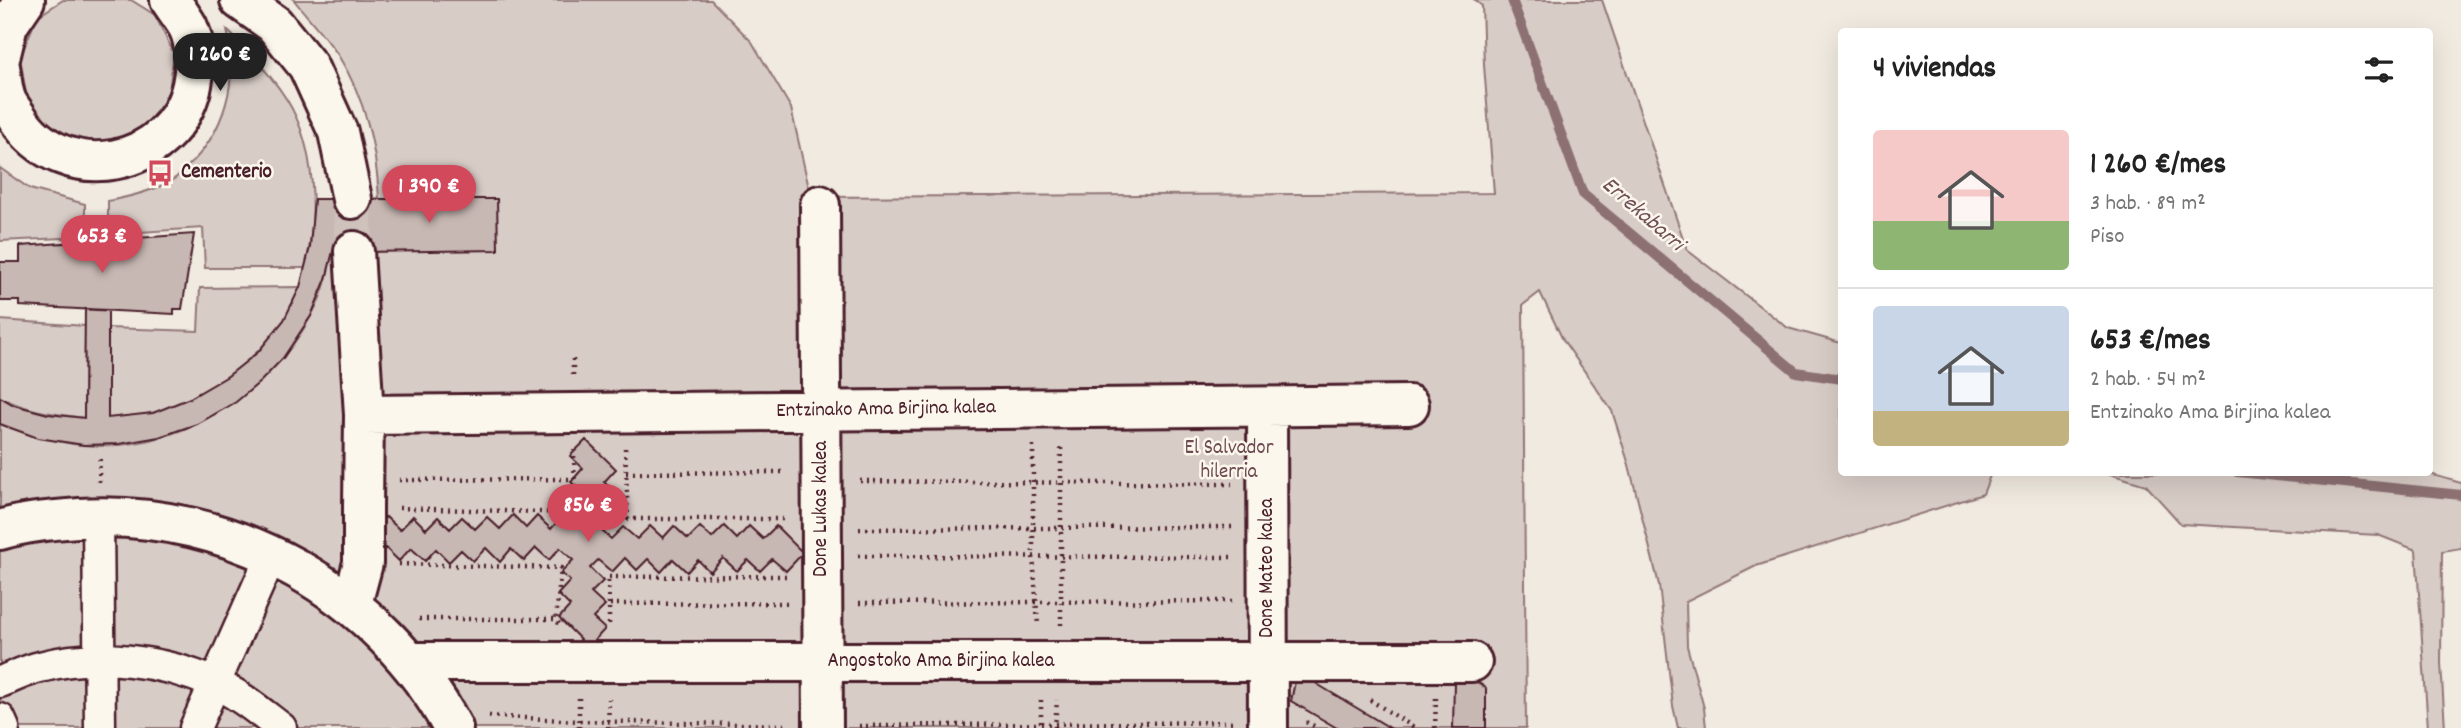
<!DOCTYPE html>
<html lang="es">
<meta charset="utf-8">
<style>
body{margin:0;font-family:Dekko,sans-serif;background:#f2f2f2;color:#222;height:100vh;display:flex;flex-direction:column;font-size:26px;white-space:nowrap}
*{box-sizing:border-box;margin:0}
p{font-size:23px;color:#767676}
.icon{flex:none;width:38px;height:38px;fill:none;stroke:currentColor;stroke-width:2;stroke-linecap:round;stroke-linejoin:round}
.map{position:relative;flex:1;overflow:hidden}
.panel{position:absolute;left:1838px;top:28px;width:595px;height:448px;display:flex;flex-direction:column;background:#fff;border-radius:7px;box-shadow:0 7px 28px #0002}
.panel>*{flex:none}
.price{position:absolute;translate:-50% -60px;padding:0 16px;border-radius:24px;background:#d1495b;color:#fff;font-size:23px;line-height:46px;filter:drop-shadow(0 2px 4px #0008)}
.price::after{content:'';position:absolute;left:50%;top:42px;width:21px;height:16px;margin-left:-10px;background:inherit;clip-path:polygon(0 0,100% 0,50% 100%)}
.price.active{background:#222;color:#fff}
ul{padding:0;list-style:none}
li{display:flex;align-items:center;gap:21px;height:175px;padding:0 35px}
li+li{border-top:2px solid #e0e0e0}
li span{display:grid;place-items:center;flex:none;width:196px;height:140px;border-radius:7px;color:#555}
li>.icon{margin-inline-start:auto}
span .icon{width:84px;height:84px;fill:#fffc;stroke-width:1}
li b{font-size:30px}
h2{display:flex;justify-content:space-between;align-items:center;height:84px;padding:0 35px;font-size:30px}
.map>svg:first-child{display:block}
.green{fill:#d8ccc6;stroke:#917678;stroke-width:2}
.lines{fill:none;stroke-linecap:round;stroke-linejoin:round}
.stream{stroke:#8c6f72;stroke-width:10}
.building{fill:#c8b8b3;stroke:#4a1f2b;stroke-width:2}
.minor-tunnel{stroke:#cfc1bc;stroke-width:38;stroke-dasharray:38 19;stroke-linecap:butt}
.pedestrian-casing{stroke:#4a1f2b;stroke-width:35}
.minor-casing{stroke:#4a1f2b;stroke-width:44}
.path{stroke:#4a1f2b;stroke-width:4.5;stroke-dasharray:2 5;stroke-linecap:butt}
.pedestrian{stroke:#fbf7ec;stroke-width:30}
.minor{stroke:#fbf7ec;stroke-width:38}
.labels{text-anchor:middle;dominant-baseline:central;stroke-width:5;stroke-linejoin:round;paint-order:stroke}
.poi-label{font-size:21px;font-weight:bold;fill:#4a1f2b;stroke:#fbf7ec;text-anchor:start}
.street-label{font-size:21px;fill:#4a1f2b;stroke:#fbf7ec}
.park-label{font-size:21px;fill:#6e4a52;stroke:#fbf7ec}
.water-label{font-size:23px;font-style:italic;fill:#704e55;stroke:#fbf7ec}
</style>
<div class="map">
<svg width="2461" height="728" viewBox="0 0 2461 728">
<rect width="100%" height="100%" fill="#f0eae0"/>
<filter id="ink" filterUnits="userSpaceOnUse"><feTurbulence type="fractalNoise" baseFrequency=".0143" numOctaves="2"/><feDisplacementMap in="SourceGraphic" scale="14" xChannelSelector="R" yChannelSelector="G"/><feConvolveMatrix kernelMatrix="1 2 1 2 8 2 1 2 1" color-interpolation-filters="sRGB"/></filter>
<g filter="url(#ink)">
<path class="green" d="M63,0H131L155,15L174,54L168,98L140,131L98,144L56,133L27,100L20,57L37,17Z
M294,0H711L752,42L791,108L811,197L1494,193L1484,65L1482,6L1475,0H1602L1687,250L1788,328L1841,343V472L1991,473L1983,494L1756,566L1686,601L1687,646L1704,708L1706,728H1678L1673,706L1659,585L1629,465L1612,411L1563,340L1540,292L1523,305L1526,728H0V424C27,434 53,442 82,445C175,454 268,396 311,316C318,304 324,289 327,276C331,263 331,247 336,234C342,222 353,210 361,199L379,198C376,146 366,100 338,55C325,36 308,18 294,0Z
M227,30C249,51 270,73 287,100C316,147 318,216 305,268H205L203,228L108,234V201C129,197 150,192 169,182C176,179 181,173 186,168C225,133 239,80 227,30Z
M0,168L30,189L85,204V237L0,241Z
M300,287C295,298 290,311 284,321C258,359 197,404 151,413C137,416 122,417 108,418V328L198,331L200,288Z
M0,320L85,326L84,418C55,414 26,411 0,397Z
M2423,472L2461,483V548L2442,551L2441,663L2445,728H2428L2416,550L2378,535L2181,524L2146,485L2107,473Z"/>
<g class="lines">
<path class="stream" d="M1512,0L1583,194L1796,372L1841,379
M2237,472L2461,495"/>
</g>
<path class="building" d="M314,199H361L362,252L333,251L326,279L311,316L283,358L261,381L236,402L197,424L159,437L119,444L84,445L38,438L0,424V397L14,405L48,414L84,418L85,309L108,310V418L153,413L190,398L228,376L258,352L284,320L300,287L310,247Z
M361,199H497L498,250L362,252Z
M194,234L182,309H174V314L20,306V301H0V262H20V246Z
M586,440L616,469L604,482L617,494L605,507L616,518L603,532L611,539L623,527L637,539L650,526L663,538L674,526L688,539L700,527L712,538L724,526L737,539L749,526L763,539L776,526L803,553L786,571L772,559L760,571L748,560L737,571L723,558L710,572L698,560L687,572L673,559L661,572L648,559L637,570L625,558L612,572L598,560L590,568L603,581L591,593L605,606L593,618L605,629L588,647L559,618L570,606L558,594L570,581L561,573L573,560L560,548L549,560L536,548L524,561L511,549L500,562L486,548L473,561L461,550L449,562L436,549L425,561L411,548L399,561L370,533L386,517L400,530L413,516L426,529L438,517L450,529L462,517L475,529L487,517L500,529L513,515L526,528L537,516L551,529L563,515L575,527L583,520L570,507L583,493L571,482L583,468L570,456Z
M1297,672L1390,728H1337L1291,701Z
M1473,679L1486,688V728H1453L1454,682Z"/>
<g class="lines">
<path class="minor-tunnel" d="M352,199L354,251"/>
<g class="pedestrian-casing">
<path id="pedestrian" d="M98,517L100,728
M0,682C13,677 27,670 40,667C97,652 161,660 214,683C239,694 260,712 281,728
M0,719L4,728
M195,728L272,554"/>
</g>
<g class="minor-casing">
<path id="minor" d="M240,0L274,24L308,66L338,132L352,199
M0,58L8,25L25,0
M0,67C2,77 2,89 6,99C8,105 13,111 17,117C63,190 174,168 192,85C196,67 196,44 188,27C183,18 176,9 170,0
M820,205L823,728
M1267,407L1268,728
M364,415L1409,405
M0,530C25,522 53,520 79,518C232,508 381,593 453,728
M352,604L363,563V507L364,415L354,251
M410,662H1472"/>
</g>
<path class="path" d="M573,359V378
M1033,445V556L1038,625
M625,448L628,519H786
M626,473L786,472
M399,480L574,479
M860,481L1232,484
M99,482L100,455
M399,508L575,513L574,450
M859,529L1232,527
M858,556L1231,557
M399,564L561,568L556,619L559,624
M859,603L1232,601
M609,604L608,577L786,576
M419,619H556
M609,624V604L787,603
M1061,625V445
M1041,700V728
M1370,700L1415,728
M489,716L579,721L788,725
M1306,722L1318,728
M859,726L1232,722
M579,728V697
M608,728L609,699
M1055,728L1057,700
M1435,728L1436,697"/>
<use href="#pedestrian" class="pedestrian"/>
<use href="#minor" class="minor"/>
</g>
</g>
<defs>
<g id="bus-bare" transform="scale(2.1)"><path d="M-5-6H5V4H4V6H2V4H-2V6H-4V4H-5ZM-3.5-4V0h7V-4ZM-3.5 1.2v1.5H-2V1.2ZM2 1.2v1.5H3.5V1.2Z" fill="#d1495b" stroke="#fbf7ec" stroke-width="2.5" paint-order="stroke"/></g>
</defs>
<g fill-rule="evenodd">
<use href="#bus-bare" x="160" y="173"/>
</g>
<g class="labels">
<g class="poi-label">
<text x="181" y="173">Cementerio</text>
</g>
<g class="street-label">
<text transform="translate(886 410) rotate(-1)">Entzinako Ama Birjina kalea</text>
<text transform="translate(822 509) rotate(-90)">Done Lukas kalea</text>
<text transform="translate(1268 568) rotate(-90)">Done Mateo kalea</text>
<text x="941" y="662">Angostoko Ama Birjina kalea</text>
</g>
<g class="park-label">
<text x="1229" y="449">El Salvador<tspan x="1229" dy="24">hilerria</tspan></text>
</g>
<g class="water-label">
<text transform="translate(1642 215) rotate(41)">Errekabarri</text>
</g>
</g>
</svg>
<b class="price active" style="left:220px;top:93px">1 260 €</b>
<b class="price" style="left:429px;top:225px">1 390 €</b>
<b class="price" style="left:102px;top:275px">653 €</b>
<b class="price" style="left:588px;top:544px">856 €</b>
<section class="panel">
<h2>4 viviendas<svg class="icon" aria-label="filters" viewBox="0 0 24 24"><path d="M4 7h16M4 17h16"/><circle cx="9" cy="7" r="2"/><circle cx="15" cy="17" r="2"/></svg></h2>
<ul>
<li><span style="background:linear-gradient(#f6c9c9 65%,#8fb573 0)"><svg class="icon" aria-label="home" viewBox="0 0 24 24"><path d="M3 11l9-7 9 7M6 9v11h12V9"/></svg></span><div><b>1 260 €/mes</b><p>3 hab. · 89 m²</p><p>Piso</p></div></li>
<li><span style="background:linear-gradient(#c9d6e8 75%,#c2b280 0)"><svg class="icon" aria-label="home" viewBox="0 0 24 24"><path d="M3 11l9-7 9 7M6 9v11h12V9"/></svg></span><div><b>653 €/mes</b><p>2 hab. · 54 m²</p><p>Entzinako Ama Birjina kalea</p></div></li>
</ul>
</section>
</div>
